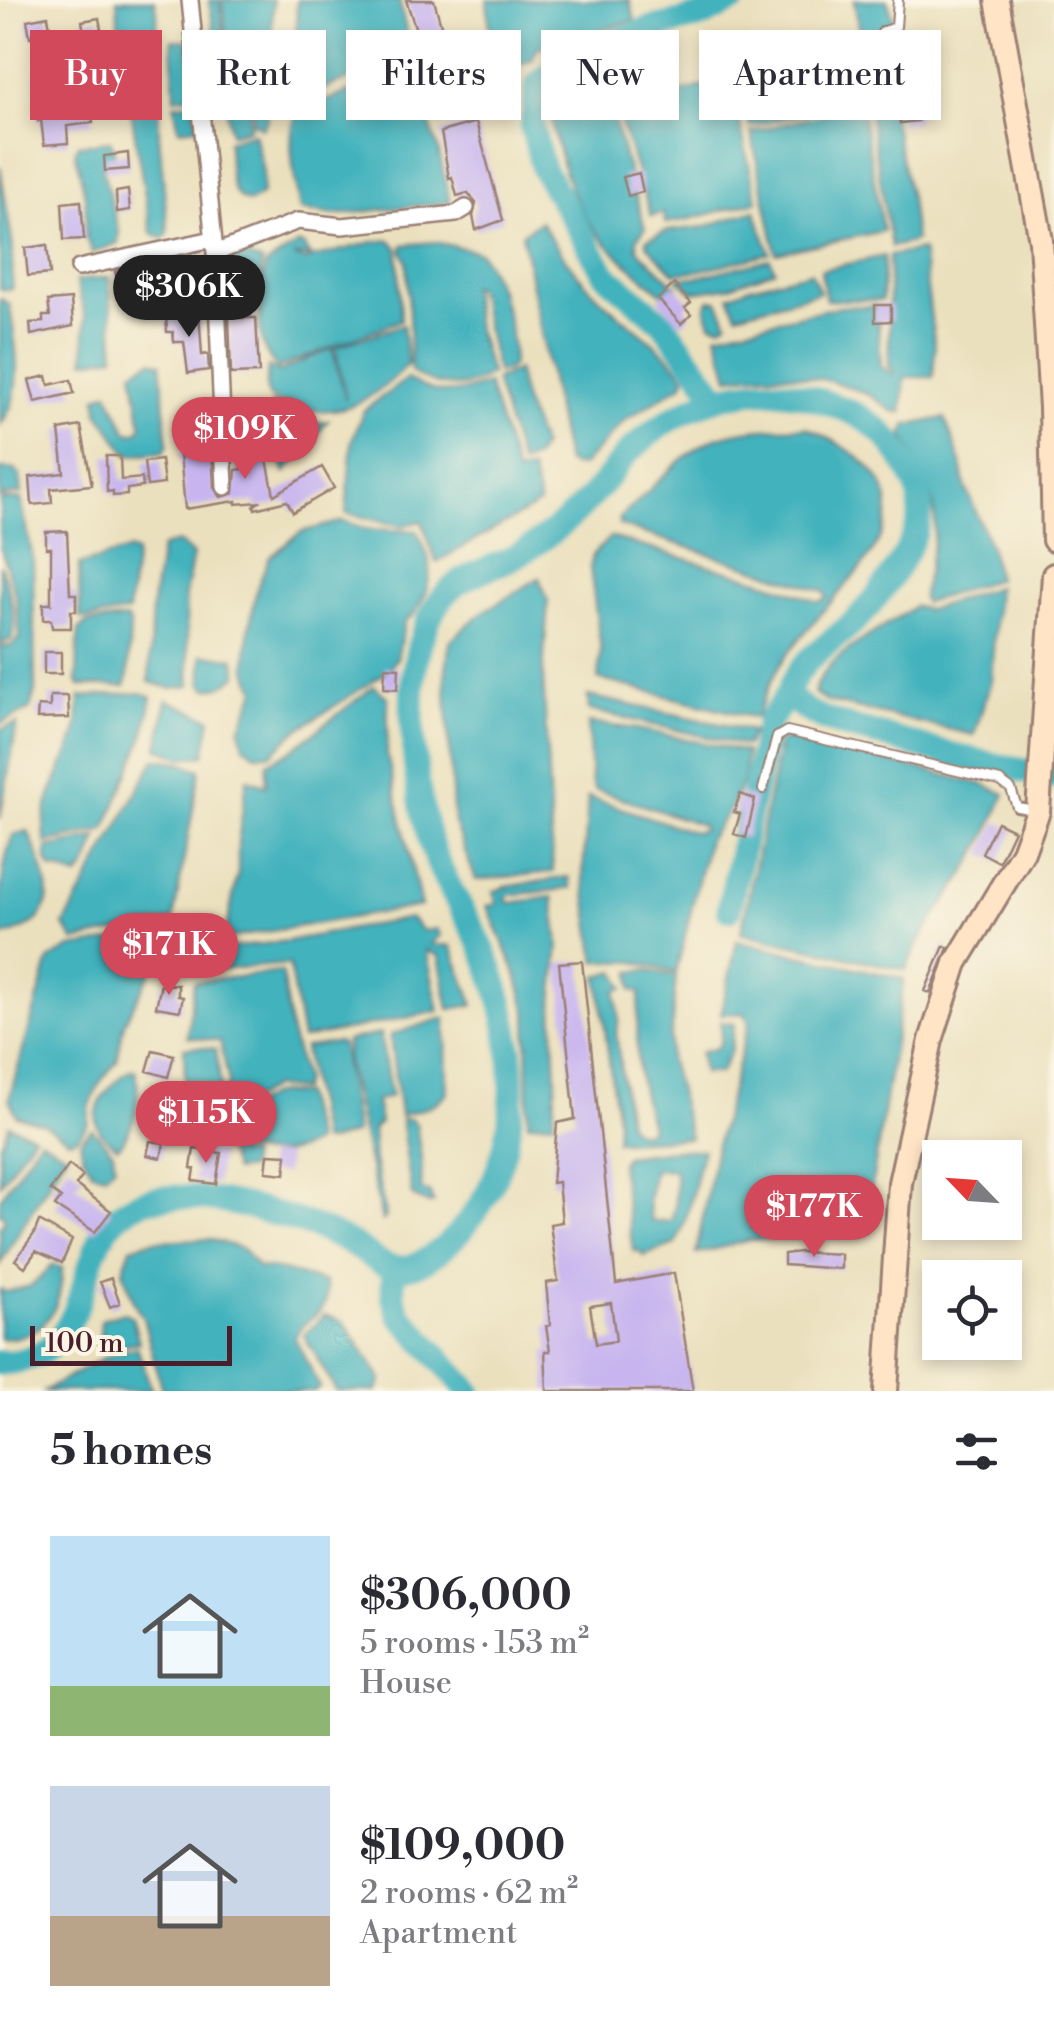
<!DOCTYPE html>
<meta charset="utf-8">
<style>
body{margin:0;font-family:"Libre Bodoni",serif;background:#f7f7f7;color:#2b2b33;height:100vh;display:flex;flex-direction:column;font-size:38px;white-space:nowrap}
*{box-sizing:border-box;margin:0}
p{font-size:32px;color:#7c7c81}
.icon{flex:none;width:55px;height:55px;fill:none;stroke:currentColor;stroke-width:2;stroke-linecap:round;stroke-linejoin:round}
.map{position:relative;height:1391px;overflow:hidden}
.drawer{display:flex;flex-direction:column;background:#fff;flex:1}
.drawer>*{flex:none}
.guide{position:absolute;left:30px;top:30px;width:995px;height:90px;display:flex;gap:20px}
.needle{width:65px;rotate:295deg}
.tools{position:absolute;left:922px;top:1140px;display:grid;gap:20px}
.tools a{display:grid;place-items:center;width:100px;height:100px;border-radius:0px;background:#fff;box-shadow:0 5px 15px #0003;font-size:50px}
.scale{position:absolute;left:30px;bottom:25px;width:202px;box-sizing:border-box;padding-left:10px;border:5px solid #4a1f2b;border-top:0;font-size:28px;line-height:35px;white-space:nowrap;color:#4a1f2b;-webkit-text-stroke:8px #fcf5e5;paint-order:stroke}
.price{position:absolute;translate:-50% -85px;padding:0 22px;border-radius:35px;background:#d1495b;color:#fff;font-size:32px;line-height:65px;filter:drop-shadow(0 2px 5px #0008)}
.price::after{content:'';position:absolute;left:50%;top:60px;width:30px;height:22px;margin-left:-15px;background:inherit;clip-path:polygon(0 0,100% 0,50% 100%)}
.price.active{background:#222;color:#fff}
ul{padding:0;list-style:none}
li{display:flex;align-items:center;gap:30px;height:250px;padding:0 50px}
li span{display:grid;place-items:center;flex:none;width:280px;height:200px;border-radius:0px;color:#555}
li>.icon{margin-inline-start:auto}
span .icon{width:120px;height:120px;fill:#fffc;stroke-width:1}
li b{font-size:42px}
h2{display:flex;justify-content:space-between;align-items:center;height:120px;padding:0 50px;font-size:42px}
.chip{padding:0 35px;border-radius:0px;background:#fff;box-shadow:0 5px 15px #0003;font-size:35px;line-height:90px}
.chip.active{background:#d1495b;color:#fff}
.map>svg:first-child{display:block}
.water{fill:#43b2bd;stroke:#466874;stroke-width:2.5;fill-rule:evenodd}
.lines{fill:none;stroke-linecap:round;stroke-linejoin:round}
.river{stroke:#43b2bd;stroke-width:25}
.building{fill:#c8b5ef;fill-rule:evenodd}
.service-casing{stroke:#9a8074;stroke-width:12}
.minor-casing{stroke:#9a8074;stroke-width:20}
.secondary-casing{stroke:#9a8074;stroke-width:28}
.service{stroke:#fff;stroke-width:8}
.minor{stroke:#fff;stroke-width:15}
.secondary{stroke:#ffe4c6;stroke-width:22}
</style>
<div class="map">
<svg width="1054" height="1391" viewBox="0 0 1054 1391">
<rect width="100%" height="100%" fill="#fcf5e5"/>
<filter id="ink" filterUnits="userSpaceOnUse"><feTurbulence type="fractalNoise" baseFrequency=".01" numOctaves="2"/><feDisplacementMap in="SourceGraphic" scale="20" xChannelSelector="R" yChannelSelector="G"/><feConvolveMatrix kernelMatrix="1 2 1 2 8 2 1 2 1" color-interpolation-filters="sRGB"/></filter>
<filter id="wash" filterUnits="userSpaceOnUse"><feTurbulence type="fractalNoise" baseFrequency=".0048" numOctaves="4" result="noise"/><feDisplacementMap in="SourceGraphic" scale="40" xChannelSelector="R" yChannelSelector="G"/><feGaussianBlur stdDeviation="2.25" result="paint"/><feColorMatrix in="noise" values="0 0 0 0 0 0 0 0 0 0 0 0 0 0 0 0 0 1.4 0 .05"/><feComposite in="paint" operator="in"/></filter>
<g filter="url(#wash)">
<rect width="100%" height="100%" fill="#ebe0bd"/>
<path class="water" d="M117,0H154L157,11L159,135L168,233L163,239L151,232L124,68L120,63Z
M209,0H219L227,61L219,62Z
M222,0H273L271,59L230,62Z
M297,0H399L410,46L402,60L295,99Z
M487,0H629L635,20L537,48L532,60L521,64L505,63L491,41Z
M854,0H887L896,26L860,33Z
M172,40L190,41L195,95L175,98Z
M854,43H872L888,93L750,126L739,86L742,74L779,67Z
M269,63L267,120L262,128L253,123L252,65Z
M247,65L250,128L231,134L220,66Z
M414,66L419,94L438,148L450,202L335,215L300,210C296,184 284,134 298,112Z
M730,79L757,201L686,220L665,223L664,213L651,216L617,110L618,97C652,104 696,87 730,79Z
M581,86L614,100L613,117L645,229L637,238V249L677,287L665,296C607,247 576,225 558,147C554,132 548,117 554,102Z
M888,98L910,198L915,241L891,247L868,105Z
M196,102L198,127L179,129L174,104Z
M861,105L883,231L776,253L751,132Z
M254,133L263,171L262,194L250,202C225,198 230,162 228,141Z
M110,141L115,149L112,158L102,167L119,232L118,243L92,253L86,238V200L75,151L78,145Z
M0,166L13,248L12,289H0Z
M755,210L770,253L697,271L674,273L647,245L646,240L667,231L704,227Z
M540,221C558,251 578,278 604,302C632,328 663,345 685,377L683,384L625,420L582,466H573L566,462L522,234Z
M390,240L398,248L401,320L278,368C252,347 259,295 266,265L298,244L303,245L310,256H293L304,260L373,242Z
M435,242L480,252C501,286 513,324 513,364L506,371L497,372L478,294L474,286H471L476,329L491,374C464,393 437,388 411,372L407,261L402,251L403,245Z
M922,250L935,348L933,377H905L902,412C887,412 882,401 869,395C823,374 778,371 729,377L717,334L837,307L877,306L881,367L893,374L894,371L889,367V256Z
M234,251L262,262L260,281L231,283L223,265L226,255Z
M884,256L882,300H826L821,270Z
M770,259L775,270L728,287L692,292L677,278L698,277Z
M811,272L820,292L737,314L729,296L750,287Z
M109,277L115,356L85,361V316L76,281Z
M0,298L9,304C16,341 26,394 0,425Z
M709,300L718,301L728,322L721,326L711,324L706,308Z
M403,325L408,364C367,408 325,426 269,397L266,387L268,367L280,372L332,348L346,400L335,347Z
M152,360L161,363L168,445L163,452L128,455L98,412L97,397L108,392L127,432L136,433L142,427L133,371Z
M517,370L524,402L542,446L535,458L520,464L495,380Z
M407,379C441,397 451,395 488,384L516,473L531,470L540,504L436,562L422,521L402,526L346,513L352,440L364,410Z
M272,403L312,417L275,422Z
M945,418L961,463L965,486L990,546L997,579L924,603L922,597C940,517 944,509 903,435L907,425Z
M328,421L285,473L276,432Z
M806,427C974,503 841,574 782,662C770,679 764,699 756,718L598,679L601,650L590,568L593,555L610,537L769,583L819,602L827,598L824,591L619,525V518C650,493 681,451 719,437C746,428 778,428 806,427Z
M0,469L15,470L20,476L22,493L0,497Z
M21,499L33,559L35,691L30,709L0,724V646H11L20,638L16,597L0,546V500Z
M343,521L368,529L417,531C421,540 428,552 429,562C432,582 422,611 405,621L397,658L388,671L296,731L271,754H256L244,746L240,729L256,690L246,667L249,630L257,588L269,558L301,532Z
M174,543H180L193,555L185,595L190,686L170,688L149,682L152,604L161,548Z
M129,550L136,553L128,612L89,619L80,618L79,565Z
M0,564C7,585 20,618 11,640L0,643Z
M539,578L548,600L543,673L553,872L476,880L454,823L445,676L450,641L480,614Z
M997,587L991,681L974,735L826,701L814,693C824,653 885,630 914,606L927,610Z
M126,619L130,623L128,677L125,686H80L77,681L78,642L79,630L86,623Z
M202,655L234,658L238,675L222,686L207,689L202,683Z
M374,686L388,698L387,755L421,906L224,939L238,874V842L247,779L266,785L267,763L292,750Z
M141,693L152,697L144,736L105,830L46,843C37,799 67,769 77,729C79,719 79,707 80,697Z
M588,696L753,731L746,746L589,710Z
M167,700L211,719L204,755L184,758L158,748Z
M588,723L638,729L746,752L743,780L730,809L708,840L676,973L635,962L596,961L583,874L588,797L693,832L703,830L702,825L594,789L591,781Z
M17,724L0,819V730Z
M787,737L982,784L1005,794C993,825 977,856 958,884C939,912 918,937 906,970L741,933L780,741Z
M155,759L180,762L200,770L173,920L74,941L64,925Z
M28,831C49,883 69,919 0,937C0,900 0,868 13,835Z
M98,837L87,866L78,877L56,869L52,870L47,861V848Z
M569,877L571,888C549,892 530,892 508,895L506,899L510,903L553,897L559,944L553,1003L556,1081L553,1122L528,1123L527,1011L516,973L487,906L497,904L493,892L505,887Z
M410,918L423,931L437,929L440,935L431,944L451,946L474,1005L449,1009L439,956L426,950L439,1011L302,1039L289,964L204,971L206,951L287,941Z
M154,934L159,939L149,976L124,1023L117,1061L101,1081L90,1105L88,1124L78,1137L69,1140L42,1123L17,1116L9,1099L49,960L71,948Z
M737,941L904,979L864,1235L750,1240L696,1254L716,1146L749,1023L744,1013L721,1014Z
M645,970L676,976L669,1057L690,1138L616,1141L617,1120L598,976L616,971L624,988L616,991L619,1019L616,1032L628,1124L636,1132H647L651,1126C635,1076 635,1044 640,992L632,990L631,972Z
M282,972L290,1030L304,1079L301,1090L274,1087L237,1108L223,1092L229,1083L220,1041L187,1037L194,982Z
M443,1018L446,1020L447,1092C437,1107 417,1111 400,1115L390,1035Z
M721,1022L734,1024L731,1050L720,1073H703L700,1053L717,1048L721,1041Z
M380,1034L391,1096L376,1101L380,1123L372,1129L374,1161L386,1217L382,1221L347,1063L346,1041Z
M338,1042L342,1045L356,1133L327,1142L321,1141L304,1048Z
M196,1047L216,1049L221,1088L203,1101L202,1121L186,1109L184,1048Z
M130,1070L136,1071C140,1101 137,1124 118,1147C77,1123 102,1091 130,1070Z
M278,1093L303,1094L315,1142C293,1156 261,1158 238,1147L236,1115C252,1108 262,1097 278,1093Z
M218,1095L234,1112L229,1129L235,1152L249,1155V1169L234,1171L228,1154L205,1132L209,1103Z
M401,1118L412,1120L416,1124L422,1163L421,1190L429,1192L434,1203L429,1204L412,1196Z
M9,1125L34,1135L0,1184V1146Z
M92,1129L113,1152L115,1166L105,1175L93,1172L83,1156L80,1141Z
M40,1139L66,1154L0,1264V1227L6,1219L0,1212V1198Z
M672,1150H703C693,1182 691,1215 675,1244L643,1256L639,1251H633L620,1164L625,1156ZM654,1169L675,1170V1206L671,1221H651L648,1202Z
M211,1239L243,1249L258,1268L275,1269L325,1282C334,1318 303,1314 295,1338L320,1387L314,1391H162L143,1317C133,1306 129,1286 123,1271L131,1247L151,1241Z
M53,1265L62,1268C62,1310 44,1338 0,1339V1289L6,1292L31,1286Z
M123,1312L132,1317L139,1342L99,1349L101,1320Z
M324,1315L344,1322L382,1380L377,1391H336L304,1335Z
M137,1347L152,1391H44L107,1356Z"/>
<g class="lines">
<path class="river" d="M717,396L663,323L605,274L543,169L532,127L538,84L570,58L649,29L701,17L735,0
M729,909L768,723L788,694
M393,1268V1296L399,1314L469,1391
M0,1363C118,1359 54,1209 161,1198C213,1193 297,1217 344,1240C362,1248 378,1267 399,1268C425,1268 452,1242 467,1223C528,1150 520,1036 485,954C470,919 445,886 433,850C415,795 404,699 420,643C426,624 436,602 451,589C468,573 496,567 516,556C529,550 540,541 551,533C570,519 589,500 604,482C613,472 621,459 631,450C681,404 747,377 813,398C844,408 873,418 893,445C904,461 918,481 920,501C925,537 881,594 857,619C831,645 800,657 788,694C812,724 860,728 894,739C949,755 997,767 1054,776"/>
</g>
<g id="blocks">
<path class="building" d="M406,0H434L442,29L445,28L457,87L437,92L425,44L421,45Z
M48,16L51,33L30,37L27,20Z
M99,18L101,29L84,32L82,21Z
M479,43L488,61L476,66L468,48Z
M908,53L917,95H915L918,121L900,123L897,98L892,99L891,94L896,86L889,56Z
M60,68L62,86L89,83L93,123L67,126L68,143L44,145L41,120L38,121L35,70Z
M476,122L503,220L476,230L473,216L476,203L468,193L457,196L452,177L449,178L441,132Z
M128,153L129,169L105,171L104,156Z
M639,173L643,192L628,196L623,177Z
M128,190L130,210L117,212L116,192Z
M81,201L84,239L64,240L62,203Z
M47,245L50,274L28,276L25,248Z
M181,258L183,268L169,272L170,279L121,292L115,272Z
M674,284L691,303L685,308L691,315L681,324L658,299Z
M240,288L242,318H256L259,373L231,374L228,289Z
M71,299L73,326L31,335L30,323L43,322V316H50L48,301Z
M875,305H891V321L875,322Z
M199,313L202,355L208,354L209,370L188,373L184,342H174L173,332H167L166,316Z
M47,376L49,385L71,380L74,393L35,402L29,380Z
M256,410L259,432L234,435L233,413Z
M81,426L92,485L51,489L52,503L32,505L30,477L64,473L59,430Z
M196,442L197,448L212,446L214,487L221,497L234,493L236,470L250,468L246,455L265,449L274,495L322,467L334,488L293,512L287,501L255,509L254,506L259,502L236,504V501L185,509L180,453L185,452L184,444Z
M106,456H120L121,480L142,478L143,487L127,489V495L113,496V491L107,492Z
M161,460L164,484L147,486L144,462Z
M67,531L70,594H76V611H71V628H52L51,620H43V604H51V548H46V532Z
M44,652H61V674H44Z
M385,667L399,668L398,689L384,688Z
M50,696H68L69,718L37,719L38,706L50,707Z
M740,794L755,799L746,838L734,834L740,814L734,812Z
M997,822L1014,830L999,862L982,853Z
M944,946L948,948L930,993L925,991Z
M582,961L616,1284L674,1273L693,1391H547L545,1351H550L546,1326L550,1325L546,1283L558,1281L550,1224L562,1222L558,1182L552,1183L557,1123L575,1119L559,963ZM611,1303L616,1341L596,1344L590,1306Z
M161,984L178,985V996L183,997L180,1011L156,1007Z
M153,1050L174,1055L168,1077L147,1071Z
M175,1117L188,1118L185,1144L172,1143Z
M150,1141L164,1143L161,1158L147,1155Z
M194,1149L221,1153L216,1184L193,1181L195,1169L191,1168Z
M268,1154L287,1155L285,1174L266,1172Z
M69,1165L83,1176L76,1185L111,1211L95,1232L55,1206L61,1198L50,1190Z
M39,1221L72,1240L62,1263L36,1251L25,1267L15,1260L34,1234Z
M800,1252L841,1254V1269L784,1265V1254Z
M111,1278L120,1303L110,1307L100,1282Z"/>
</g>
</g>
<g filter="url(#ink)">
<use href="#blocks" fill-opacity="0" stroke="#9a8074" stroke-width="2.5"/>
<g class="lines">
<g class="service-casing">
<path id="service" d="M889,87L877,41L883,31L896,27L898,0
M763,789L777,737L787,731L1000,781L1011,789L1017,807L1035,810"/>
</g>
<g class="minor-casing">
<path id="minor" d="M190,0L215,253L298,221L342,226L456,214L466,208
M215,253L225,487
M79,268L213,239"/>
</g>
<g class="secondary-casing">
<path id="secondary" d="M997,0L1041,241L1051,408L1054,540
M886,1391L900,1183L931,1040L956,963L1023,852L1038,811L1054,575"/>
</g>
<use href="#service" class="service"/>
<use href="#minor" class="minor"/>
<use href="#secondary" class="secondary"/>
</g>
</g>
</svg>
<div class="tools">
<a><svg class="needle" viewBox="-14 -14 28 28"><path d="M0-13l5 13h-10z" fill="#e53935"/><path d="M0 13l5-13h-10z" fill="#7c7c81"/></svg></a>
<a><svg class="icon" aria-label="locate" viewBox="0 0 24 24"><circle cx="12" cy="12" r="6"/><path d="M12 2v4M12 18v4M2 12h4M18 12h4"/></svg></a>
</div>
<div class="scale">100 m</div>
<b class="price active" style="left:189px;top:340px">$306K</b>
<b class="price" style="left:245px;top:482px">$109K</b>
<b class="price" style="left:169px;top:998px">$171K</b>
<b class="price" style="left:206px;top:1166px">$115K</b>
<b class="price" style="left:814px;top:1260px">$177K</b>
<div class="guide">
<a class="chip active">Buy</a>
<a class="chip">Rent</a>
<a class="chip">Filters</a>
<a class="chip">New</a>
<a class="chip">Apartment</a>
</div>
</div>
<section class="drawer">
<h2>5 homes<svg class="icon" aria-label="filters" viewBox="0 0 24 24"><path d="M4 7h16M4 17h16"/><circle cx="9" cy="7" r="2"/><circle cx="15" cy="17" r="2"/></svg></h2>
<ul>
<li><span style="background:linear-gradient(#bfe0f5 75%,#8fb573 0)"><svg class="icon" aria-label="home" viewBox="0 0 24 24"><path d="M3 11l9-7 9 7M6 9v11h12V9"/></svg></span><div><b>$306,000</b><p>5 rooms · 153 m²</p><p>House</p></div></li>
<li><span style="background:linear-gradient(#c9d6e8 65%,#b9a48a 0)"><svg class="icon" aria-label="home" viewBox="0 0 24 24"><path d="M3 11l9-7 9 7M6 9v11h12V9"/></svg></span><div><b>$109,000</b><p>2 rooms · 62 m²</p><p>Apartment</p></div></li>
</ul>
</section>
